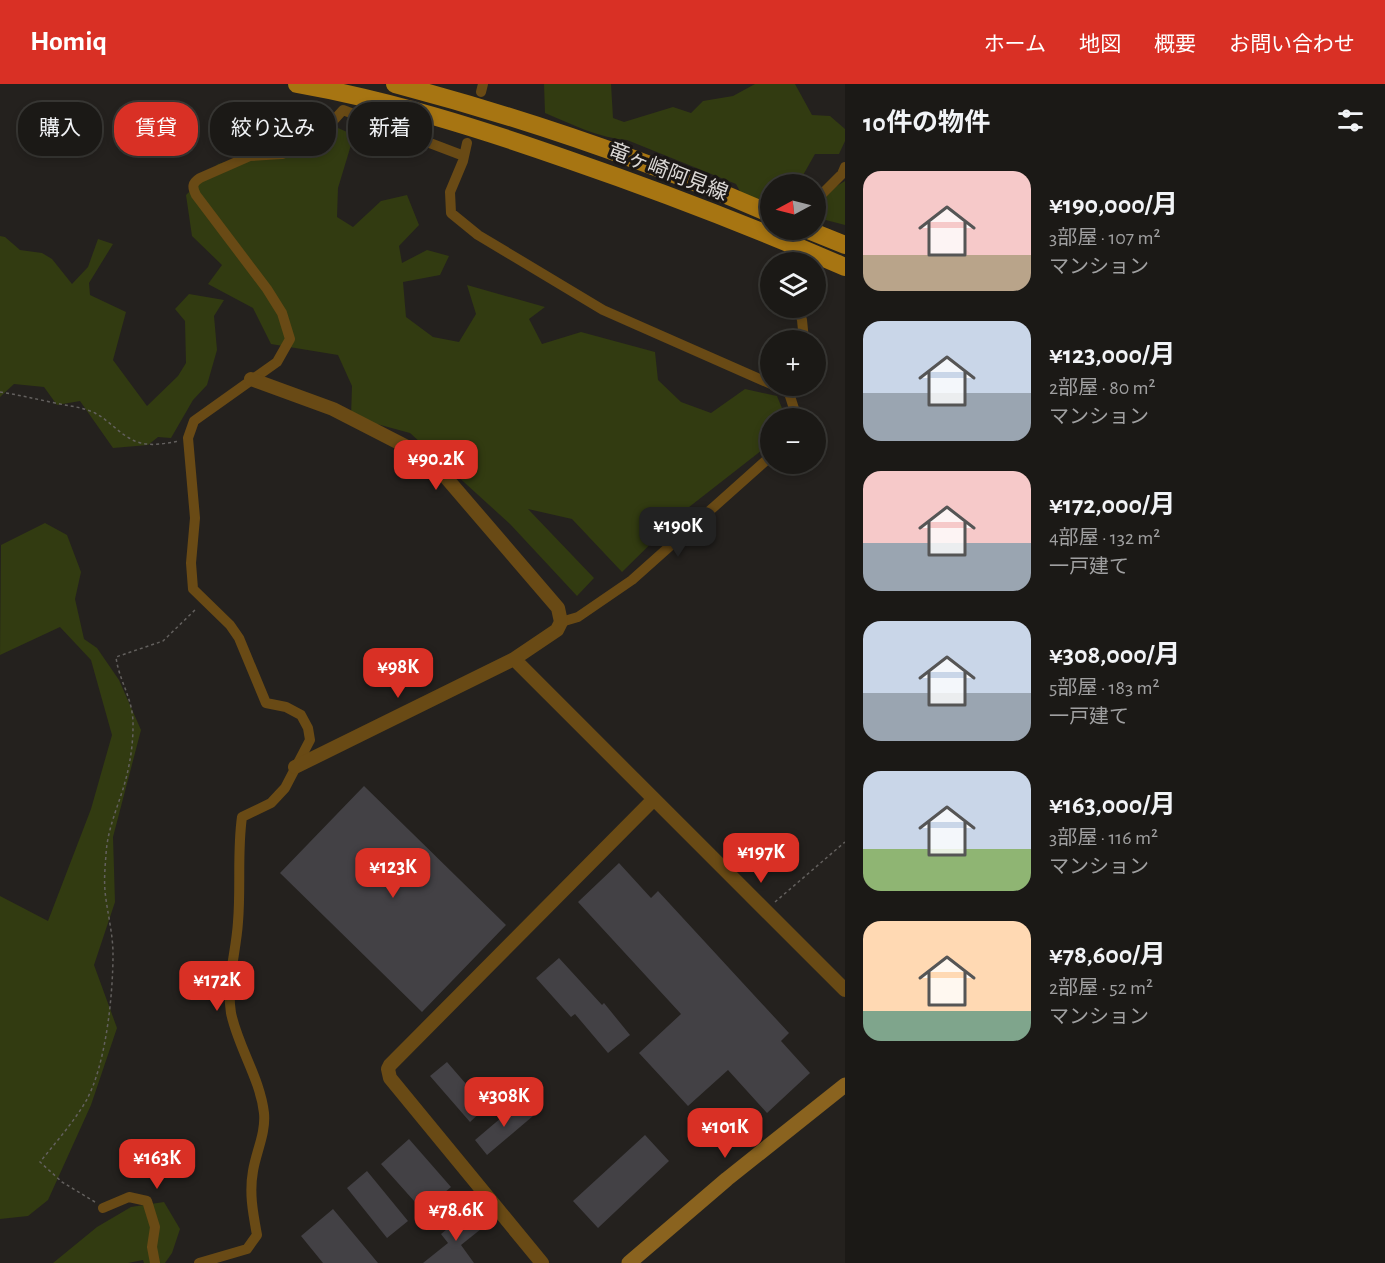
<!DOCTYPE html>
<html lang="ja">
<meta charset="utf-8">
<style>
body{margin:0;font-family:"Alegreya Sans","Noto Sans JP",sans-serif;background:#282623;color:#f1f3f6;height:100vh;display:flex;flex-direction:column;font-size:22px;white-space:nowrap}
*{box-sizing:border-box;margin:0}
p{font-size:20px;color:#a0a0a1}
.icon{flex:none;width:33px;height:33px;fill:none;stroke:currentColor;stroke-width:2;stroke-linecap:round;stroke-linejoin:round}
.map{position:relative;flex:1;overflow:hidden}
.sheet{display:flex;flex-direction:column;background:#1b1916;width:540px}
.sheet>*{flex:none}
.guide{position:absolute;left:18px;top:18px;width:570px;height:54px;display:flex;gap:12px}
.needle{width:39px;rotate:263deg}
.buttons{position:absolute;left:760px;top:90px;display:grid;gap:12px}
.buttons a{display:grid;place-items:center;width:66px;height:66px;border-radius:50%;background:#1b1916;box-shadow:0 3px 9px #0003,0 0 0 2px #393835;font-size:30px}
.price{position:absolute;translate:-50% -51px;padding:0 14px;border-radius:12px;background:#d93025;color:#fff;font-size:20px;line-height:39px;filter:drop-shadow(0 2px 3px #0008)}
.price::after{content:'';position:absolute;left:50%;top:36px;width:18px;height:14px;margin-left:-9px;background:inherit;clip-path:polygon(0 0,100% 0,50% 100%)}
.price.on{background:#222;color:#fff}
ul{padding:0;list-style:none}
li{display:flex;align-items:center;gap:18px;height:150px;padding:0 18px}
li span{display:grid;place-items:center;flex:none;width:168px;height:120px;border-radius:18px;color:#555}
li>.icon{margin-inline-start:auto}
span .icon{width:72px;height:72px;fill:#fffc;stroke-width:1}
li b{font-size:26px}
h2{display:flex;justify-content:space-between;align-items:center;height:72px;padding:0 18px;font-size:26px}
.tag{padding:0 21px;border-radius:24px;background:#1b1916;box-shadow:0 3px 9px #0003,0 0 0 2px #393835;font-size:21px;line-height:54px}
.tag.on{background:#d93025;color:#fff}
header{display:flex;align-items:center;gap:36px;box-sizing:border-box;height:84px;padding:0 30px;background:#d93025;color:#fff}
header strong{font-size:28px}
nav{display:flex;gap:33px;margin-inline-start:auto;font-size:21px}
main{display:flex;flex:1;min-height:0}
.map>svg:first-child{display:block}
.green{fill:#323b11}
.building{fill:#434145}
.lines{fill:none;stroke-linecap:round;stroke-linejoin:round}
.path{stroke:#63605e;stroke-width:1.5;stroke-dasharray:3 3;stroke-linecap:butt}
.minor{stroke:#694a15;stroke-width:10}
.tertiary{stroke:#694a15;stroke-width:14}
.secondary{stroke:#8a631f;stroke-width:15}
.primary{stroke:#a77512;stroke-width:18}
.labels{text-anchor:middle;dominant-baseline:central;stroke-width:6;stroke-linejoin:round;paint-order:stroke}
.street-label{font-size:21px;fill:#dbd8d6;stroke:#1b1715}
</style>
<header>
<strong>Homiq</strong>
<nav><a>ホーム</a><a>地図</a><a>概要</a><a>お問い合わせ</a></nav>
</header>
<main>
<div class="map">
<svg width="845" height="1179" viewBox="0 0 845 1179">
<rect width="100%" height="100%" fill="#24211e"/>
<path class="green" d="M544,0H611L613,34L624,38L673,23L691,29L703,17L733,12L755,0H795L812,31L830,32L845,45V57L839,70H815L798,100H771V114L748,122L736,100L627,56C599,54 571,40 545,29Z
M322,37L354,51L338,104L337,133L353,143L381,117L407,111L419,141L399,162L402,179L427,166L449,172L440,191L403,198L406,233L433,253L459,258L476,230L467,201L545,223L529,235L542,260L581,248L655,268L658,296L681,318L711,329L745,305L777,312L786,334H771V359L684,427L622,488L572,435L528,425L594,494L577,512L510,440L410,349L351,333L352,302L338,271L271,260L253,224L208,200L222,181L192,152L186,111L218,80L297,59Z
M845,97V141L818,134L817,114Z
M0,152L5,153L20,166L42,169L52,175L72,200L88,183L98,155L113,160L89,199L90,211L126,228L113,276L147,322L178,292L186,279L185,237L175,225L189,210L224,216L214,232L217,266L207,301L193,316L171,354L158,353L148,361L113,364L80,317L57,321L44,303L14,300L0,313Z
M45,439L67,451L81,488L75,515L84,555L97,564L119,596L141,646L113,753L115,818L94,881L117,944L91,1021L48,1116L28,1132L0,1135V812L48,837L91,725L112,651L91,576L60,543L0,571L1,461Z
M164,1118L180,1145L172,1169L165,1179H144L143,1176L128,1179H53L97,1143L131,1123Z"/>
<path class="building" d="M364,702L506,841L422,928L280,789Z
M619,779L651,814L658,807L789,949L781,957L810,989L767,1029L728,986L688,1022L639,969L681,930L578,818Z
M559,874L602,921L604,919L630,951L608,969L575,930L571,933L536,894Z
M447,978L486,1023L470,1038L430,992Z
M521,1017L533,1032L487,1071L475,1056Z
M645,1051L669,1077L598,1144L573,1117Z
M409,1055L451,1103L423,1127L381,1080Z
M367,1087L408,1137L387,1154L347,1104Z
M333,1125L378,1179H323L301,1152Z
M468,1128L481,1145L461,1161L474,1179H423L448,1159L441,1150Z"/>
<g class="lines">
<path class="path" d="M0,308C19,311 36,315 55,319C69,322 82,323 95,329C108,336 117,347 129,354C145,364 162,360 179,357
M775,818L845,758
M95,1118L62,1098L40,1078C56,1058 73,1039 86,1017C106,981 113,911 113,870C113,849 107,828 105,807C104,795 105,783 106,771C107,748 116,727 123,705C129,686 133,663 133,643C134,615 119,598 116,573L163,557L197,524"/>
<path class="minor" d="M481,8L483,0
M467,59L463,77L450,108L451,129L478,151L603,226L771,300
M816,116L842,90L845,83
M789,178L790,159
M798,224L802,236L804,256
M774,302L789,309L797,334
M561,538L578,533L632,496L771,372
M103,1124L129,1113L147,1117L155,1143L152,1163L155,1179
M199,1179L247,1165L257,1151C253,1129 249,1109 253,1087C256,1068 266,1049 264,1029C260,994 238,963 231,929C226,897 236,870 238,838C241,803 237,768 242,733L271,719L285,704L310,656L308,644L301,631L286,623L266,619L239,554L230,541L193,505L191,479L195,434L188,354L194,337L277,278L290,255L282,229L267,205L196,111C192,103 192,99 200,94L250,72L282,70L314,58L343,26L464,72"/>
<path class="tertiary" d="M251,295L333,325L411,365L437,383L558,524L561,538L557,546L514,575L295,683
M514,575L845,906
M542,1179L390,994L388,985L390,981L654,715"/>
<path class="secondary" d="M629,1179L727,1095L845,1001"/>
<path class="primary" d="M297,0C389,16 481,45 569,76C662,108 755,144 845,183
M395,0C524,34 649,77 771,130
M808,146L845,161"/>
</g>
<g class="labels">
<g class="street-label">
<text transform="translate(668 88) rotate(21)">竜ヶ崎阿見線</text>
</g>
</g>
</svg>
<div class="buttons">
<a><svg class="needle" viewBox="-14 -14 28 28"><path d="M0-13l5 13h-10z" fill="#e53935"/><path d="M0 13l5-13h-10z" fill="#a0a0a1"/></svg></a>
<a><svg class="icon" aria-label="layers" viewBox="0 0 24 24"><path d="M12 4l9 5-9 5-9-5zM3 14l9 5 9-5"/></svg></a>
<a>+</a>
<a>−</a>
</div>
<b class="price" style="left:436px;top:407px">¥90.2K</b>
<b class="price on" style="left:678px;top:474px">¥190K</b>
<b class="price" style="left:398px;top:615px">¥98K</b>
<b class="price" style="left:761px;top:800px">¥197K</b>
<b class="price" style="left:393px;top:815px">¥123K</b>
<b class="price" style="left:217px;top:928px">¥172K</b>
<b class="price" style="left:504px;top:1044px">¥308K</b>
<b class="price" style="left:725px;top:1075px">¥101K</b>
<b class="price" style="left:157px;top:1106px">¥163K</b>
<b class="price" style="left:456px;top:1158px">¥78.6K</b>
<div class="guide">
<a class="tag">購入</a>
<a class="tag on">賃貸</a>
<a class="tag">絞り込み</a>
<a class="tag">新着</a>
</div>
</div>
<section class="sheet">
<h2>10件の物件<svg class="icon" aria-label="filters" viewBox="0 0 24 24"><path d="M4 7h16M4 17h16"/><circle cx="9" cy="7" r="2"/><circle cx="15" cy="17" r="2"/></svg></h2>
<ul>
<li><span style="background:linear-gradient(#f6c9c9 70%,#b9a48a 0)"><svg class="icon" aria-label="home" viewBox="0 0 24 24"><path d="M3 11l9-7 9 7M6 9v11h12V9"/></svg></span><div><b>¥190,000/月</b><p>3部屋 · 107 m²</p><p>マンション</p></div></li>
<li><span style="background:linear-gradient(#c9d6e8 60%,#9aa5b1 0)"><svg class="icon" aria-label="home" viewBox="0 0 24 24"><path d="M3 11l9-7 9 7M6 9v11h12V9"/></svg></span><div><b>¥123,000/月</b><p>2部屋 · 80 m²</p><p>マンション</p></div></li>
<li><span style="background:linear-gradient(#f6c9c9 60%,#9aa5b1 0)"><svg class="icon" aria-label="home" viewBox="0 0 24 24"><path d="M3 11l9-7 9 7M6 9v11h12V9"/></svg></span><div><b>¥172,000/月</b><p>4部屋 · 132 m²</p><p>一戸建て</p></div></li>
<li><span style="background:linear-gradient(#c9d6e8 60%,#9aa5b1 0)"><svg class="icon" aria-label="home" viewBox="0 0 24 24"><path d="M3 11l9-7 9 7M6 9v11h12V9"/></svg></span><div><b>¥308,000/月</b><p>5部屋 · 183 m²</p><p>一戸建て</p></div></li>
<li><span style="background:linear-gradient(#c9d6e8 65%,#8fb573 0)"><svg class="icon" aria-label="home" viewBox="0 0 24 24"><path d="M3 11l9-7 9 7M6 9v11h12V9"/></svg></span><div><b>¥163,000/月</b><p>3部屋 · 116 m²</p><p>マンション</p></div></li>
<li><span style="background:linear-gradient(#ffd9b3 75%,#7fa58c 0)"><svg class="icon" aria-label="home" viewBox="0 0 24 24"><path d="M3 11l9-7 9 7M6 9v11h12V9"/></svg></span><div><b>¥78,600/月</b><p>2部屋 · 52 m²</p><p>マンション</p></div></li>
</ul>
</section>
</main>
